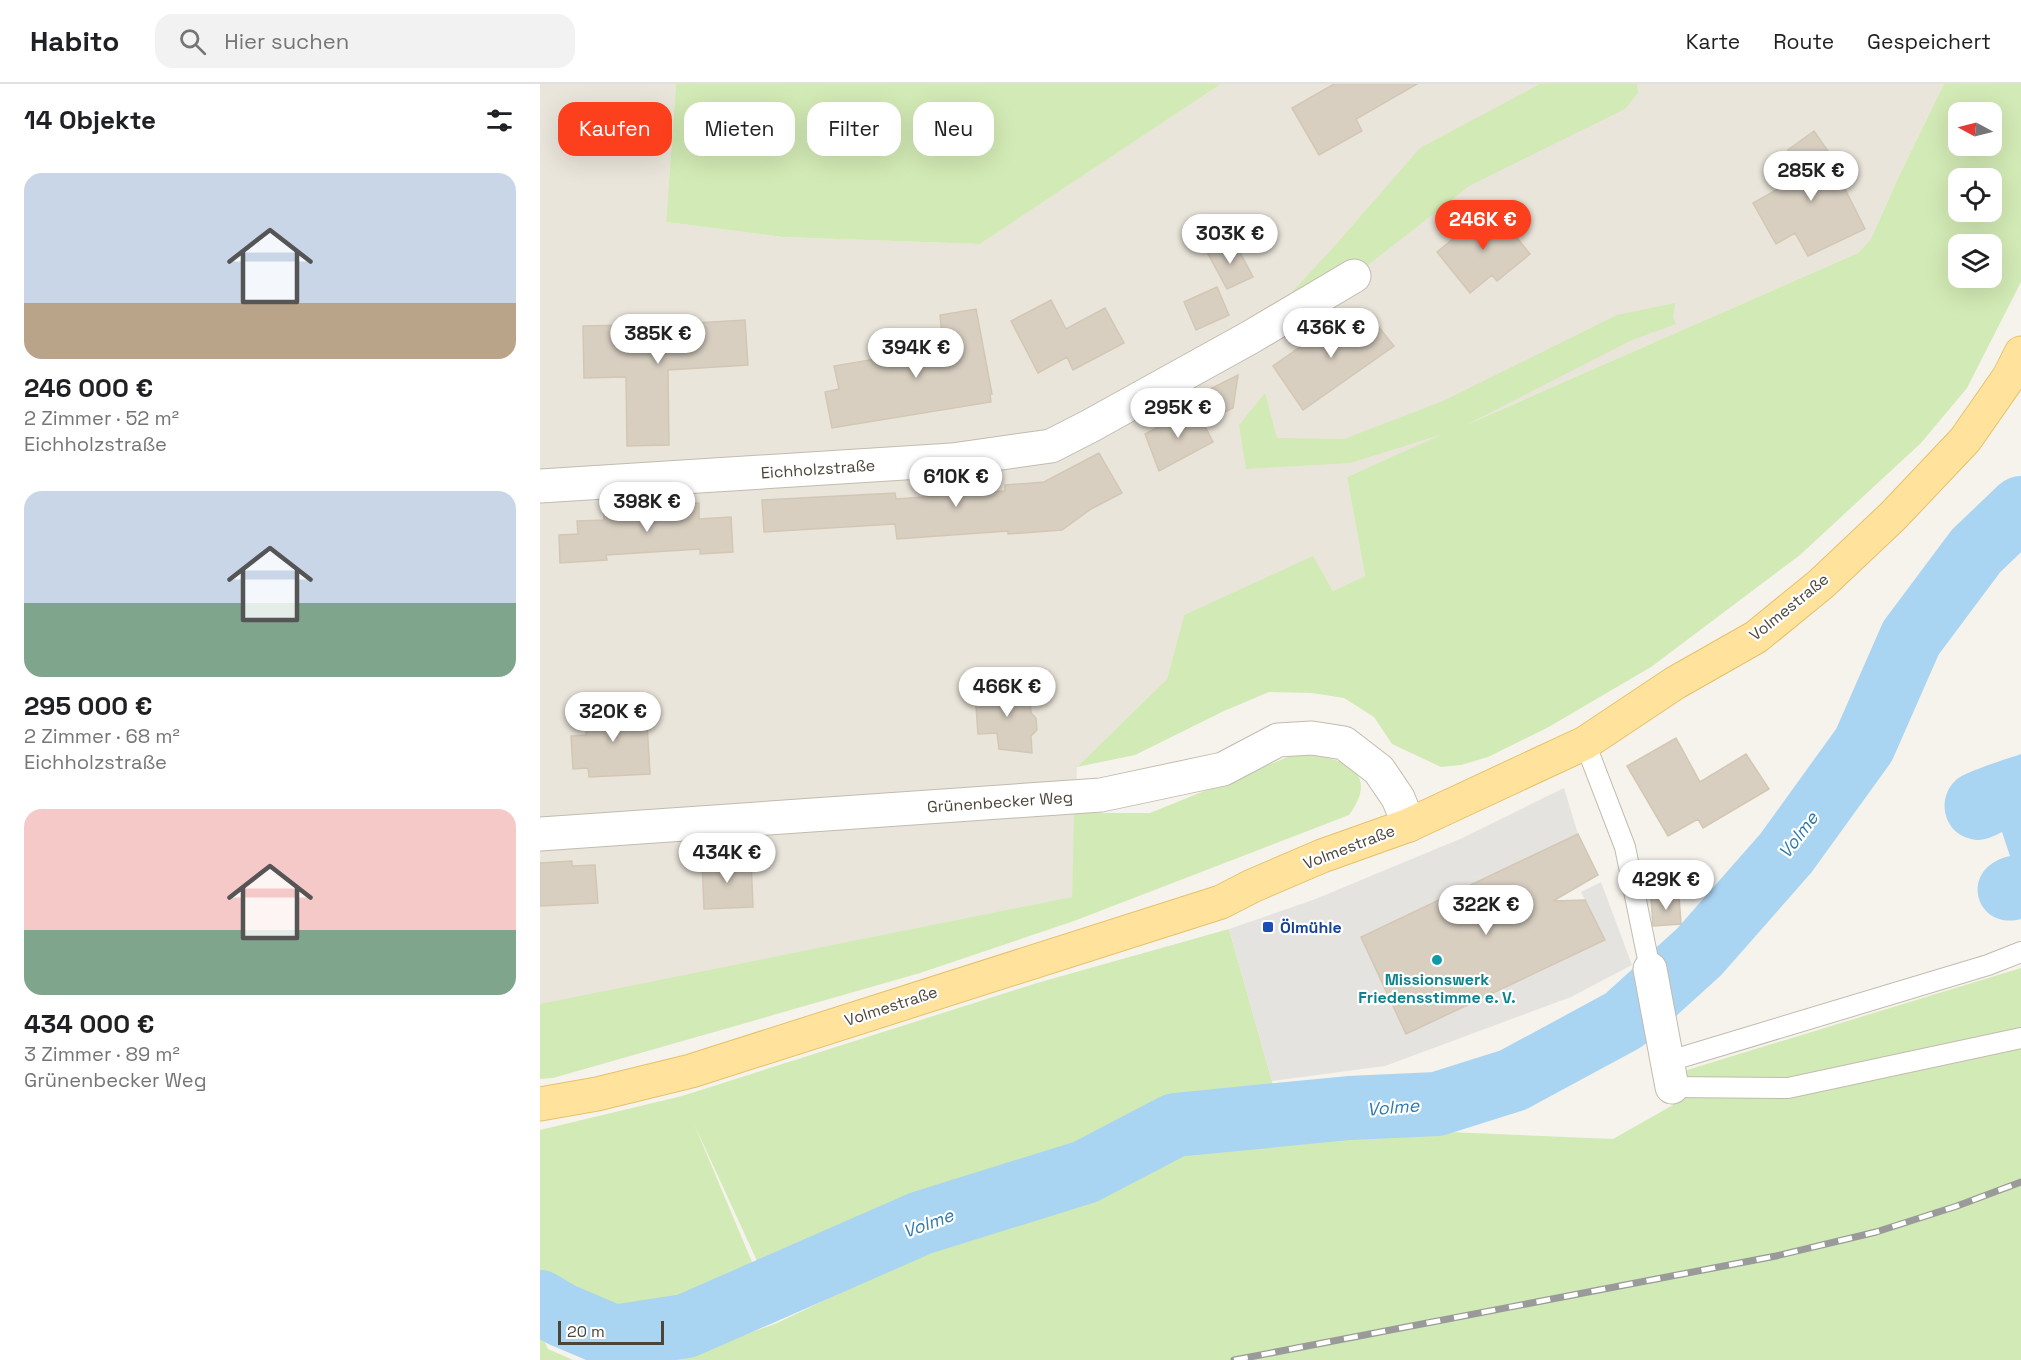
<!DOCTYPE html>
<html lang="de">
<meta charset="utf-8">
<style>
body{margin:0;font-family:"Space Grotesk",sans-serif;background:#f2f2f2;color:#202124;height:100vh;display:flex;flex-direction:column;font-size:22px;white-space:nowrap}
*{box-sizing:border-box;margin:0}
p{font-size:20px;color:#757577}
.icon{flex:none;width:33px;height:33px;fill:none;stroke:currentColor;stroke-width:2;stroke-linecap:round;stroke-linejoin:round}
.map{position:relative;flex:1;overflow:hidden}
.panel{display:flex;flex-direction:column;background:#fff;width:540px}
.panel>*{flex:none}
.banner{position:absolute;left:18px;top:18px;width:570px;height:54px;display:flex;gap:12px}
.needle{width:39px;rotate:277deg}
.buttons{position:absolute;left:1408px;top:18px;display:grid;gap:12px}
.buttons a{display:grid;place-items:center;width:54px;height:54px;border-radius:12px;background:#fff;box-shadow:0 6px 24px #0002;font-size:30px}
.scale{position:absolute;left:18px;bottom:15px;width:106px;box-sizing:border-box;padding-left:6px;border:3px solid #4b4439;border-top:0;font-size:16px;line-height:21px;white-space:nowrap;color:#4b4439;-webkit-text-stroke:4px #fff;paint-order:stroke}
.price{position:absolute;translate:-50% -51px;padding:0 14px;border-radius:21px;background:#fff;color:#222;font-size:20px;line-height:39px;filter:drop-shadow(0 2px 3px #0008)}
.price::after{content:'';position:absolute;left:50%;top:36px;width:18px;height:14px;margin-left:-9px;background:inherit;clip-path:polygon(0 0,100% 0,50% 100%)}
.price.on{background:#fc3f1d;color:#fff}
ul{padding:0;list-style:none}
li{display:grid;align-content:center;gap:12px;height:318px;padding:0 24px}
li span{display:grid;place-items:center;height:186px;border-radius:18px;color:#555}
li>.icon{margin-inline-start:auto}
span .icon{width:108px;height:108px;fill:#fffc;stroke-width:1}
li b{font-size:26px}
h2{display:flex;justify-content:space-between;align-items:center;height:72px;padding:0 24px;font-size:26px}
.pill{padding:0 21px;border-radius:18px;background:#fff;box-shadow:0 6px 24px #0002;font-size:21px;line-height:54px}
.pill.on{background:#fc3f1d;color:#fff}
header{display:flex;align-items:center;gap:36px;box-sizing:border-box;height:84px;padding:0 30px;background:#fff;border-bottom:2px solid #e0e0e0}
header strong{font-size:28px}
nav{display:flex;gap:33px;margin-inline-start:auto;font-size:21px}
.search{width:420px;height:54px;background:#f2f2f2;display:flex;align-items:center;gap:15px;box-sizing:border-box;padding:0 21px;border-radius:18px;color:#757577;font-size:22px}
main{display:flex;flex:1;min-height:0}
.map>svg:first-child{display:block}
.residential{fill:#eae5da}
.green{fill:#d2eab5;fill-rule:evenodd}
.parking{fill:#e5e3e0}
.water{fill:#a9d4f2}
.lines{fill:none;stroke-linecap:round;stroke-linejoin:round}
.river{stroke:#a9d4f2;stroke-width:64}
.building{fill:#d8cfc1;stroke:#d3c7b4;stroke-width:1.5}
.lane-casing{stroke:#c2bbae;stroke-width:22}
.street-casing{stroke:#c2bbae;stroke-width:35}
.primary-casing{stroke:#e6c16a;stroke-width:35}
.lane{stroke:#fff;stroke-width:20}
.street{stroke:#fff;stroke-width:33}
.primary{stroke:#ffe39c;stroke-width:33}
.rail-casing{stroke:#9a9a9a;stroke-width:7}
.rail{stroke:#fff;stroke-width:4.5;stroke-dasharray:14;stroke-linecap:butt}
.transit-dot{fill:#1a4fb4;stroke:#fff;stroke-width:2}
.culture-dot{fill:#0f9aa8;stroke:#fff;stroke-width:2}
.labels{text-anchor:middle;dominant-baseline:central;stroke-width:4.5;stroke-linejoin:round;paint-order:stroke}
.street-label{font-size:16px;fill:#4b4439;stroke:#fff}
.transit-label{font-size:16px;font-weight:bold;fill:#164399;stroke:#fff;text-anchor:start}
.culture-label{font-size:16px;font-weight:bold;fill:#0d838f;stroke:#fff}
.water-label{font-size:18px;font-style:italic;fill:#2e7ab2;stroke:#fff}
</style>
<header>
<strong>Habito</strong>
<div class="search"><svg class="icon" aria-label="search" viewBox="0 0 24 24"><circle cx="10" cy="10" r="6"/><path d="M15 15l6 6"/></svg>Hier suchen</div>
<nav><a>Karte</a><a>Route</a><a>Gespeichert</a></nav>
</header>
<main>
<section class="panel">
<h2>14 Objekte<svg class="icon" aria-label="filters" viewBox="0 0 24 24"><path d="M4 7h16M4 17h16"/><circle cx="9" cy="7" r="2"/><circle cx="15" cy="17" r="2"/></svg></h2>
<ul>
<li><span style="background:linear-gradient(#c9d6e8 70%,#b9a48a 0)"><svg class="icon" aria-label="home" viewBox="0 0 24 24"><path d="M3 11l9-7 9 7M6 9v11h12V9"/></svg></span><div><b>246 000 €</b><p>2 Zimmer · 52 m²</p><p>Eichholzstraße</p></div></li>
<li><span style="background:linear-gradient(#c9d6e8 60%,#7fa58c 0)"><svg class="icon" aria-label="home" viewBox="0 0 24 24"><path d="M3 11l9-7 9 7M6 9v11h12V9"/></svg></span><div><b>295 000 €</b><p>2 Zimmer · 68 m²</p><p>Eichholzstraße</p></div></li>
<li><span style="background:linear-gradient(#f6c9c9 65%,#7fa58c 0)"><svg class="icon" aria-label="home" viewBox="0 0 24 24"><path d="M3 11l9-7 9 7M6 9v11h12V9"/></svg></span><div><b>434 000 €</b><p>3 Zimmer · 89 m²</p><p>Grünenbecker Weg</p></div></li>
</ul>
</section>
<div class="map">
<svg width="1481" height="1276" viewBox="0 0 1481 1276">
<rect width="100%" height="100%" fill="#f6f3ec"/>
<path class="residential" d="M0,0H136L126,138L243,153L440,160L681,0H1404L1358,94L1331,155L1318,169L807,393L825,492L793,507L773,473L644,531L627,595L537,683L532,813L380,889L0,922Z"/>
<path class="green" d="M136,0H681L440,160L243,153L126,138Z
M1000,0H1097L1098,9L1085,25L929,102L814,192L709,254L791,166L880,64Z
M1404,0H1481V198L1427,304L1381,359L1260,471L1111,583L1007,644L948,673L921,681L901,683L852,660L834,633L804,614L772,609L729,608L684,627L595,671L537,683L627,595L644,531L773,472L793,507L825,492L807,393L903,350L810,379L706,385L699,341L725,309L737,354L804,355L903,317L1077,231L1135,219L1133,233L1136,240L1092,256L926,341L1318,169L1331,155L1358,94ZM1419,28H1452V62H1419ZM1419,94H1452V128H1419ZM1419,160H1452V194H1419Z
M765,671C803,673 841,688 809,731L534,837L380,889L13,994L0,995V920L532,813L534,729H610L748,673Z
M689,845L732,997L734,1017L643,1021L546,1079L493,1087L218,1179L154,1040L231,1223L138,1255L79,1242L25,1217L0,1211V1046L142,1012L497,899Z
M1481,884V1276H129L235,1240L432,1146L649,1065L812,1044L1073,1055L1133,1021L1137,989Z
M0,1247L8,1265L33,1276H0Z"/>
<path class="parking" d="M1024,704L1038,750L821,853L1065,855L1041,808L1061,798L1092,881L1031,913L845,982L732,997L689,845L773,816L920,755Z"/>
<path class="water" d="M1481,670V835C1435,847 1417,784 1470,772L1462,748C1452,753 1442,758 1431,755C1403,749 1396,714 1416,696C1424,688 1467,675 1481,670Z"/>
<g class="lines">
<path class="river" d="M0,1218L22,1231L74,1253L146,1242L381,1139L545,1088L635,1041L809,1024L897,1020L973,996L1084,936L1159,868L1246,769L1324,661L1371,554L1436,467L1481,424"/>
</g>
<path class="building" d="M794,0H877L816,35L822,47L779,71L752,24Z
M1274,47L1290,70L1288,71L1325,145L1268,172L1255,149L1236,160L1213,119L1265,90L1248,66Z
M952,123L990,170L957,197L952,191L930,209L897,168Z
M693,155L713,193L687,205L668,170Z
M677,203L689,231L656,246L644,218Z
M511,216L526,245L565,224L584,259L533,286L527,273L498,289L471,237Z
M436,225L452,310H450L451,318L292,344L285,308L299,305L294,282L341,274L342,280L404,270L400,231Z
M806,231L817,246L833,236L854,262L763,326L733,282Z
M205,236L208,281L128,286L129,361L87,362L86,293L44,294L43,242L138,240Z
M698,291L693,324L672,334L660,310Z
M655,323L673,358L619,387L605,350Z
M559,369L582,409L551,425L522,446L468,450V447L357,455L355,440L224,448L222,416L355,409L356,415L465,407V401L504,398Z
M159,419V435L191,433L193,468L160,470V465L66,471L67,476L20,479L19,451L38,450L37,437L64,436V424Z
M489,604L491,629L496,634L497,646L491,652L492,669L459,665L457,649L438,650L435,608Z
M106,622L110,690L49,693L48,684L33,685L31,652L46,651L45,626Z
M1136,654L1160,698L1206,670L1229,705L1163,744L1158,735L1128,752L1087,682Z
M1038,750L1058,791L1013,817L1045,816L1065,856L866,950L821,853Z
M211,775L213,823L164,825L162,777Z
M32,777V782L55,781L58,819L0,822V779Z
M1139,812L1141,840L1113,842L1111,813Z"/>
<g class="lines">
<g class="lane-casing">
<path id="lane" d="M1045,659L1085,763L1110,885
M1126,978L1448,881L1481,868
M1132,1003L1248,1004L1481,954"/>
</g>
<g class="street-casing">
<path id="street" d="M0,402L412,376L511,362L550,342L709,254L814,192
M0,750L561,711L683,685L738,656L772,654L804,659L839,686L858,714L869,741
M1110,885L1132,1003"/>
</g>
<g class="primary-casing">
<path id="primary" d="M0,1020L57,1010L151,987L681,818L712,802L782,772L869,741L1045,659L1135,599L1216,553L1281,500L1353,432L1425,356L1469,293L1481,269"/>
</g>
<use href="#lane" class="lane"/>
<use href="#street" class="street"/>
<use href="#primary" class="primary"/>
<g class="rail-casing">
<path id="rail" d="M694,1276L1236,1172L1336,1148L1417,1122L1481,1098"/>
</g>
<use href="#rail" class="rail"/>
</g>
<rect class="transit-dot" x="722" y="837" width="12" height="12" rx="3"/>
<circle class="culture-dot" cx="897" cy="876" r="6"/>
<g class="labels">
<g class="street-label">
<text transform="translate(278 385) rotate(-4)">Eichholzstraße</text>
<text transform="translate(1249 523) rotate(-39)">Volmestraße</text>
<text transform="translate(460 718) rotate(-4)">Grünenbecker Weg</text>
<text transform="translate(809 763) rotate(-21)">Volmestraße</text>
<text transform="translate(351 922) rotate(-18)">Volmestraße</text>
</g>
<g class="transit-label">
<text x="740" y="843">Ölmühle</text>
</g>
<g class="culture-label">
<text x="897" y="895">Missionswerk<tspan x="897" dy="18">Friedensstimme e. V.</tspan></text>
</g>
<g class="water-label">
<text transform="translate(1258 751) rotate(-53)">Volme</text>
<text transform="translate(853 1023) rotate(-5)">Volme</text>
<text transform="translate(388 1139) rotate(-20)">Volme</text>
</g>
</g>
</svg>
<div class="buttons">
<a><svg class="needle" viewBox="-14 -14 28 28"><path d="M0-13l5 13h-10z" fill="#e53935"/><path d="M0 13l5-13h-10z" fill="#757577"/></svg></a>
<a><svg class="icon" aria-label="locate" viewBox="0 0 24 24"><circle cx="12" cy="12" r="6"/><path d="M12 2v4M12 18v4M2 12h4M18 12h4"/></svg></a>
<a><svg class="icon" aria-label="layers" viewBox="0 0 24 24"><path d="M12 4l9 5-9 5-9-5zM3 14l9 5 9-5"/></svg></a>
</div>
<div class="scale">20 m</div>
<b class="price" style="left:1271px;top:118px">285K €</b>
<b class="price on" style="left:943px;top:167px">246K €</b>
<b class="price" style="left:690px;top:181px">303K €</b>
<b class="price" style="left:791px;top:275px">436K €</b>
<b class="price" style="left:118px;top:281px">385K €</b>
<b class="price" style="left:376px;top:295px">394K €</b>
<b class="price" style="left:638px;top:355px">295K €</b>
<b class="price" style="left:416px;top:424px">610K €</b>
<b class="price" style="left:107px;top:449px">398K €</b>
<b class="price" style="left:467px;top:634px">466K €</b>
<b class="price" style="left:73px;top:659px">320K €</b>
<b class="price" style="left:187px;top:800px">434K €</b>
<b class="price" style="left:1126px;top:827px">429K €</b>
<b class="price" style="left:946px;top:852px">322K €</b>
<div class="banner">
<a class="pill on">Kaufen</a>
<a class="pill">Mieten</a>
<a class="pill">Filter</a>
<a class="pill">Neu</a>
</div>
</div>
</main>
